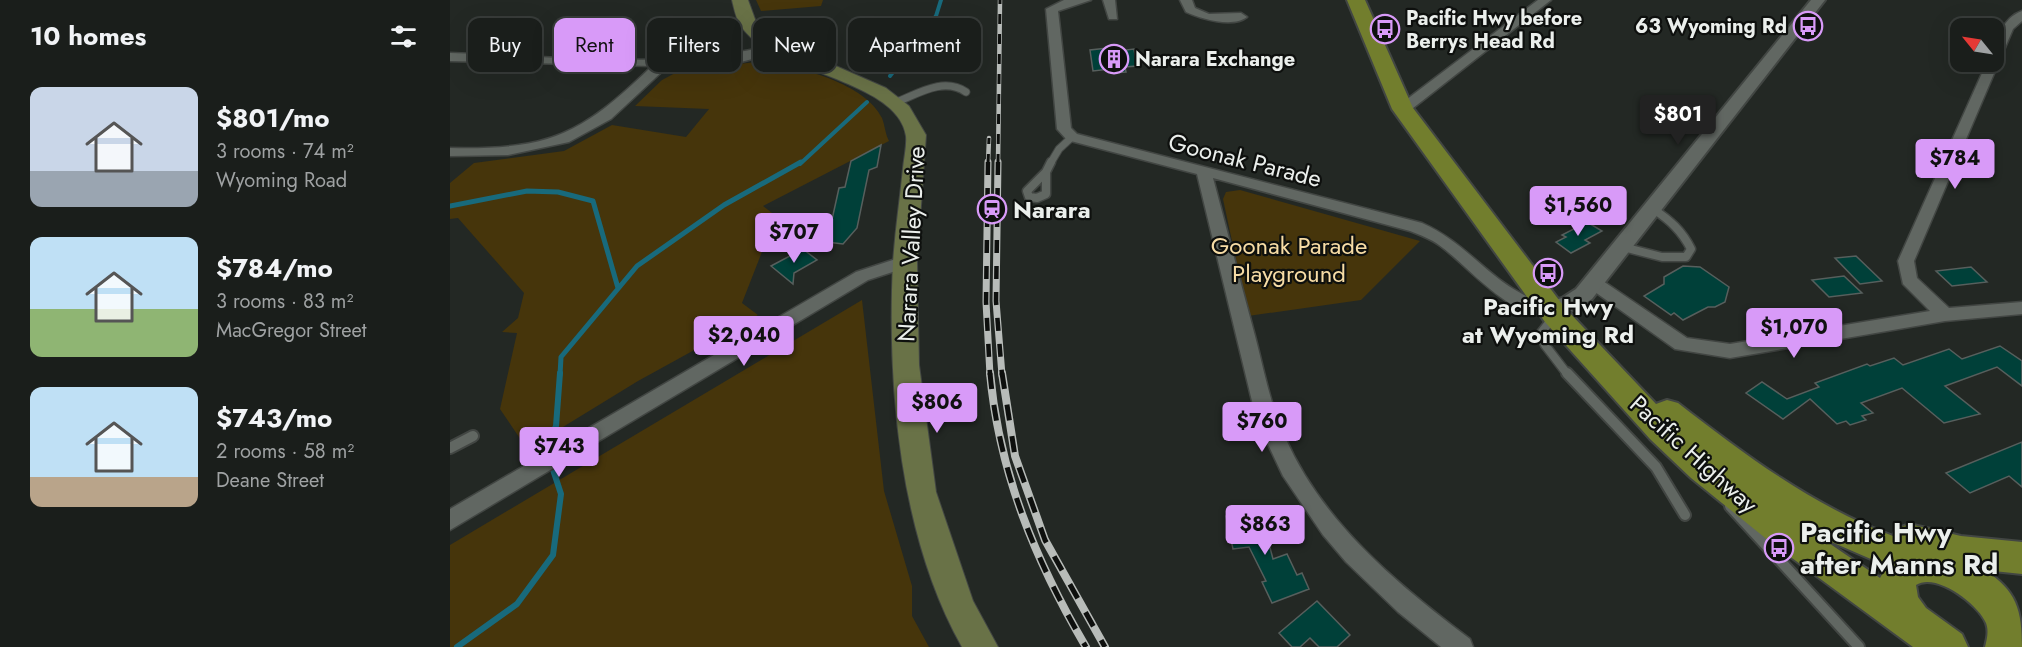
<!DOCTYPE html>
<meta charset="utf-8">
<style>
body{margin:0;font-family:Jost,sans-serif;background:#232724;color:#f1f3f6;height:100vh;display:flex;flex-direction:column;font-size:22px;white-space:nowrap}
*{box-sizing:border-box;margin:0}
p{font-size:20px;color:#9fa2a3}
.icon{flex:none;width:33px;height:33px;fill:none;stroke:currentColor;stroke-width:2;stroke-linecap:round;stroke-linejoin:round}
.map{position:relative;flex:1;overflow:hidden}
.details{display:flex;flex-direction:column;background:#1a1e1b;width:450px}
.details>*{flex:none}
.hud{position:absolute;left:18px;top:18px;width:570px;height:54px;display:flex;gap:12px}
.needle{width:39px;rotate:300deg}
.tools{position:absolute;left:1500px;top:18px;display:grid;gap:12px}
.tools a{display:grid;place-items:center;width:54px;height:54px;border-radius:12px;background:#1a1e1b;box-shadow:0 6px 24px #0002,0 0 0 2px #383c3a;font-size:30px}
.price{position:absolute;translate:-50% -51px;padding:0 14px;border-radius:6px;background:#d89af8;color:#111;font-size:20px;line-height:39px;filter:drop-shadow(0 2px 3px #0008)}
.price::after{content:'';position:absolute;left:50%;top:36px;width:18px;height:14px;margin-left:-9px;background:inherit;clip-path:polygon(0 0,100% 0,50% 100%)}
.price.current{background:#222;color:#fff}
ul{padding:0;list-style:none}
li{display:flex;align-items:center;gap:18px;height:150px;padding:0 30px}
li span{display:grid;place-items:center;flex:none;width:168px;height:120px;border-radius:12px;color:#555}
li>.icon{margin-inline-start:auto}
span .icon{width:72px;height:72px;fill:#fffc;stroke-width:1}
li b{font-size:26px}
h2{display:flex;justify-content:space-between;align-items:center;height:72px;padding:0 30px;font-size:26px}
.pill{padding:0 21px;border-radius:12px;background:#1a1e1b;box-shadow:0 6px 24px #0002,0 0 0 2px #383c3a;font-size:21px;line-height:54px}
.pill.current{background:#d89af8;color:#111}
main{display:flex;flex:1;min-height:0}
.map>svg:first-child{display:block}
.green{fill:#46350b}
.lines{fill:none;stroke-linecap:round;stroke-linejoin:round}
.stream-far2{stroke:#186a7c;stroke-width:4}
.stream-far1{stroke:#186a7c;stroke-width:5}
.stream{stroke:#186a7c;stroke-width:6}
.building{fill:#004039;stroke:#575f5d;stroke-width:1.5}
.service-far2-casing{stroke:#424643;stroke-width:9}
.service-far1-casing{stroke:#424643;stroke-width:11}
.service-casing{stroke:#424643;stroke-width:14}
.minor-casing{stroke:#424643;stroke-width:3}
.tertiary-casing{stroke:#424643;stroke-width:4}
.secondary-casing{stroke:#424643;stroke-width:2}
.primary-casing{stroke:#424643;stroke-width:4}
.service-far2{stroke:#616762;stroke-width:7}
.service-far1{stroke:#616762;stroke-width:8}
.service{stroke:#616762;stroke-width:10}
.minor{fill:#616762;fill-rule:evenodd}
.tertiary{fill:#616762;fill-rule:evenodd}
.secondary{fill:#697247;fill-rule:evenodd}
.primary{fill:#727e2d;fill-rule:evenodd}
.rail-far2-casing{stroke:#b8bcb9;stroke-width:4.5}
.rail-far1-casing{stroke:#b8bcb9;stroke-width:7}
.rail-casing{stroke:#b8bcb9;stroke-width:8}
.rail-far2{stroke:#0e100e;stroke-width:3;stroke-dasharray:10;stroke-linecap:butt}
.rail-far1{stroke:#0e100e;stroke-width:4.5;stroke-dasharray:13;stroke-linecap:butt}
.rail{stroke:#0e100e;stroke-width:5;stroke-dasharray:16;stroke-linecap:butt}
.labels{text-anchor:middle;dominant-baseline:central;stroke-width:4.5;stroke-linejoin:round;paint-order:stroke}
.far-poi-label{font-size:20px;font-weight:bold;fill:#ebefec;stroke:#0e100e;text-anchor:start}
.street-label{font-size:24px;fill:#ebefec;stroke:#0e100e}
.poi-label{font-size:24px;font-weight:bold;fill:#ebefec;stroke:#0e100e;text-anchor:start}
.park-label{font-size:24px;fill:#f7dca5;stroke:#0e100e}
.near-poi-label{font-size:28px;font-weight:bold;fill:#ebefec;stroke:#0e100e;text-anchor:start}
</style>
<main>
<section class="details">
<h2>10 homes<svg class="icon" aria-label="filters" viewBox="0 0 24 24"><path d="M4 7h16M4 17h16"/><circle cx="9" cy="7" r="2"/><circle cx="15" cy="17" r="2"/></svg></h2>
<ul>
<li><span style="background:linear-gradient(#c9d6e8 70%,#9aa5b1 0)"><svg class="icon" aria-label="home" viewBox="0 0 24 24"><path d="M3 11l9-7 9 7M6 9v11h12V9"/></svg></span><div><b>$801/mo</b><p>3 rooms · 74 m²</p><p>Wyoming Road</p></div></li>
<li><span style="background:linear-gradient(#bfe0f5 60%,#8fb573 0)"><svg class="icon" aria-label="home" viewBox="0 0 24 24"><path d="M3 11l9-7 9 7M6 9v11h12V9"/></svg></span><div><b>$784/mo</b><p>3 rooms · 83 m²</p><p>MacGregor Street</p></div></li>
<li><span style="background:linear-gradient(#bfe0f5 75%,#b9a48a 0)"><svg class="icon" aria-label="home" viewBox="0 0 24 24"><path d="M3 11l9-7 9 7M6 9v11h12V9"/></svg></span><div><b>$743/mo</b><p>2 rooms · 58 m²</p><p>Deane Street</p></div></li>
</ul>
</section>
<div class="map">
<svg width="1572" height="647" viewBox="0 0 1572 647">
<rect width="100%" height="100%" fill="#232824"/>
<path class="green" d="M306,0H373L371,6L311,11Z
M306,62C342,64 415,82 432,118C435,126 435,133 439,141L313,206L326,216L292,303L308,315L188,381L77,449L50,409L67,333L52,332L68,318L74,293L8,218L0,219V183L24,163L114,151L162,125L236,137L259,109L185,106L212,80L229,71Z
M790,190L970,241L911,300L798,316L773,199L776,192Z
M412,300L434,491L462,586V616L479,647H0V545Z"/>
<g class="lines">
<path class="stream-far2" d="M440,76L486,16L491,0
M350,164L417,102"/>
<path class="stream-far1" d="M0,206L77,191L108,192L143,201L168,288
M110,375L111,357L187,266L274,205L351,162"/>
<path class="stream" d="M7,647L67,604L103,555L111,494L96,448L106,426L110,373"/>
</g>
<path class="building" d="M667,47L668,51L684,49L687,66L675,67L676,72L661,73L660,69L643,71L640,50Z
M431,145L427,167L419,170L407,228L393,244L377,242L389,188L395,187L401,161Z
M1137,222L1152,231L1135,240L1140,243L1121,253L1106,242L1116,237L1112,235Z
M353,249L367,260L344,273L343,284L321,266Z
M1406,256L1432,281L1410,284L1385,258Z
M1233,266L1250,267L1279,287L1275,302L1265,307H1258L1233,320L1224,313L1221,315L1194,296L1214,284V277Z
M1521,267L1537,282L1502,286L1486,271Z
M1394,276L1412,293L1379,297L1362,280Z
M1550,346L1572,361V386L1547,367L1495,386L1530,414L1494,423L1452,388L1411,403L1423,413L1412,416L1416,420L1400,425L1396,421L1387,424L1360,399L1333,419L1296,393L1312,382L1337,399L1369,387L1365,383L1417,364L1420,366L1444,358L1453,365L1499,349L1512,359Z
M1572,442V487L1559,476L1520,493L1496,473Z
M810,510L823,559L837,554L847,575L852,573L859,589L822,603L812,582L816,581L799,547L783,549L776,516Z
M867,601L900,635L887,647H869L860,638L850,647H842L829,633Z"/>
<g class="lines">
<g class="service-far2-casing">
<path id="service-far2" d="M447,102C469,93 494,77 516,92
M600,164L609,149L622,137"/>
</g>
<g class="service-far1-casing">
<path id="service-far1" d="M596,172V194L587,198L579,197L577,191Z
M596,172L601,162
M1173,247L1212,257H1236L1241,249C1232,231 1220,220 1203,209
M1105,315L1091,333L1095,345L1118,375"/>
</g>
<g class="service-casing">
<path id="service" d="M1117,373L1206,467L1235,515
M0,448L23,436
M1280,506L1409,647"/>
</g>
<g class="minor-casing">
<path id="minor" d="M614,0H641L608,11L621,128L627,134L972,223C1016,243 1035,275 1074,295C1084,301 1095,302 1105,305L1108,309L1105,313C1064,325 1019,266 989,245C981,239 970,235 960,231L763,178C777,231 791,284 805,336C814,370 820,405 835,437C872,522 947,584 1020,639L1023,647H991L948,612L896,562L873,535L833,476L815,438L802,401L747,174L617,140L607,129L596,9Z
M653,0H665L667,19H659Z
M730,0H742L745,8L759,14L791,13L797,17C783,28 751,19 736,12Z
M1088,0H1101L958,112H948V106Z
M1572,11V21L1563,29L1464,261L1467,278L1499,308L1572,302V314L1495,321L1280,358L1225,349L1138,287L1135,283L1138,279H1150L1237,338L1280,344L1480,311L1453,284L1448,261L1537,62H1544C1544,42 1552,18 1572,11Z
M328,44L332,45V51L291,62L217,67L161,119L119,142L58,155L0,156V148C100,150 131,135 202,66L0,61V53C108,56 222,71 328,44Z
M455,256L463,262L461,266L418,280L0,530V509L406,272Z"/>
</g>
<g class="tertiary-casing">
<path id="tertiary" d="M1361,0H1375L1142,299C1127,309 1109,319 1091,314L1088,309L1091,304L1112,298L1126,289Z"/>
</g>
<g class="secondary-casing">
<path id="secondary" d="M282,0H298L306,22L322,38L436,88L459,106L476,135L467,262L469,365L486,492L523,601L548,647H512C450,537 437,387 443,263C445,231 450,199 453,168C454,158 457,145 456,136C448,79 321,73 291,26C286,19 284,8 282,0Z"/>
</g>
<g class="primary-casing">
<path id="primary" d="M897,0H915L963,108L1115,308L1206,404L1217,400L1228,403C1295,455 1363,506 1443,536L1446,529L1459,524L1511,536L1572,542V574L1534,570C1567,590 1572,611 1572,647H1535C1537,639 1539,631 1536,623C1528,604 1486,572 1466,585L1468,597L1476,608L1512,634L1518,647H1463L1319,541L1241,478L1200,439L1095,322L942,109ZM1370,537L1437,566L1430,578Z"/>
</g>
<use href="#service-far2" class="service-far2"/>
<use href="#service-far1" class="service-far1"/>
<use href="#service" class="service"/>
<use href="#minor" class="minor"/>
<use href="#tertiary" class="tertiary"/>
<use href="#secondary" class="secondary"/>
<use href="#primary" class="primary"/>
<g class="rail-far2-casing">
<path id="rail-far2" d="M538,164L539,138
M548,164L550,0"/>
</g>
<g class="rail-far1-casing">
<path id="rail-far1" d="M538,162L536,302L540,375
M548,162L546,301L552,375"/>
</g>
<g class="rail-casing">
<path id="rail" d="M540,373C549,473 586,562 636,647
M552,373L565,456L595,540L655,647"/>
</g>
<use href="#rail-far2" class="rail-far2"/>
<use href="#rail-far1" class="rail-far1"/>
<use href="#rail" class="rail"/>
</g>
<defs>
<g id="bus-ring" transform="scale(1.5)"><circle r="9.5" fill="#0e100e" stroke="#d89af8" stroke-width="1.5"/><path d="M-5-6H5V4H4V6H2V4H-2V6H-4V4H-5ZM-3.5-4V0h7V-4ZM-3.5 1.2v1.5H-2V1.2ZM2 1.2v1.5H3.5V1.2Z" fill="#d89af8"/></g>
<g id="building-ring" transform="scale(1.5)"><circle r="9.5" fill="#0e100e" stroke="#d89af8" stroke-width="1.5"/><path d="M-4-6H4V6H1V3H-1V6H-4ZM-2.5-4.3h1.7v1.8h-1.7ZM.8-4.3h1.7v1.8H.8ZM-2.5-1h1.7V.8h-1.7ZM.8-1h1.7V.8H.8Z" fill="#d89af8"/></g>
<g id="station-ring" transform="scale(1.5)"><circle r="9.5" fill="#0e100e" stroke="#d89af8" stroke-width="1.5"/><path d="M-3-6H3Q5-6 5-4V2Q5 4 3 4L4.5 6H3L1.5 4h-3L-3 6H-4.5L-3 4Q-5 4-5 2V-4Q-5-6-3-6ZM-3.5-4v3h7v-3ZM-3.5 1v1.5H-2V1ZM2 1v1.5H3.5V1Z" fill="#d89af8"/></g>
</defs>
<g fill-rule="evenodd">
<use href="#bus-ring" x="1358" y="26"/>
<use href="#bus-ring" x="935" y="29"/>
<use href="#building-ring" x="664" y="59"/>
<use href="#station-ring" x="542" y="209"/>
<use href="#bus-ring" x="1098" y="273"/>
<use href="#bus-ring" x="1329" y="548"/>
</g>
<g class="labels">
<g class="far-poi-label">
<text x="956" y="18">Pacific Hwy before<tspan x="956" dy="23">Berrys Head Rd</tspan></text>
<text x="1337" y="26" text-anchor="end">63 Wyoming Rd</text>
<text x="685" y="59">Narara Exchange</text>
</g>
<g class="street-label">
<text transform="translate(795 160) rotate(14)">Goonak Parade</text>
<text transform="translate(461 244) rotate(-87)">Narara Valley Drive</text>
<text transform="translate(1244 454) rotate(42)">Pacific Highway</text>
</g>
<g class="poi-label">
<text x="563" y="209">Narara</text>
<text x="1098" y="306" text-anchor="middle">Pacific Hwy<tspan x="1098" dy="28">at Wyoming Rd</tspan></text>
</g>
<g class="park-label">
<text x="839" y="245">Goonak Parade<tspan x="839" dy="28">Playground</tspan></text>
</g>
<g class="near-poi-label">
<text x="1350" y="532">Pacific Hwy<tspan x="1350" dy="32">after Manns Rd</tspan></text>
</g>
</g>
</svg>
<div class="tools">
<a><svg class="needle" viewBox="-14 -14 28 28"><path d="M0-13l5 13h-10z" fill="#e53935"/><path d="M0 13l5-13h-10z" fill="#9fa2a3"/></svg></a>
</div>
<b class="price current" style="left:1228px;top:146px">$801</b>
<b class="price" style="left:1505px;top:190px">$784</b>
<b class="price" style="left:1128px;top:237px">$1,560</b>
<b class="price" style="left:344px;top:264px">$707</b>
<b class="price" style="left:1344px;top:359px">$1,070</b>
<b class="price" style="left:294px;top:367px">$2,040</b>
<b class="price" style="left:487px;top:434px">$806</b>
<b class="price" style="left:812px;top:453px">$760</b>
<b class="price" style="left:109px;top:478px">$743</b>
<b class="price" style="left:815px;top:556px">$863</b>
<div class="hud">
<a class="pill">Buy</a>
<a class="pill current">Rent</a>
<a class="pill">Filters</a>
<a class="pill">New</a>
<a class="pill">Apartment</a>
</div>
</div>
</main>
